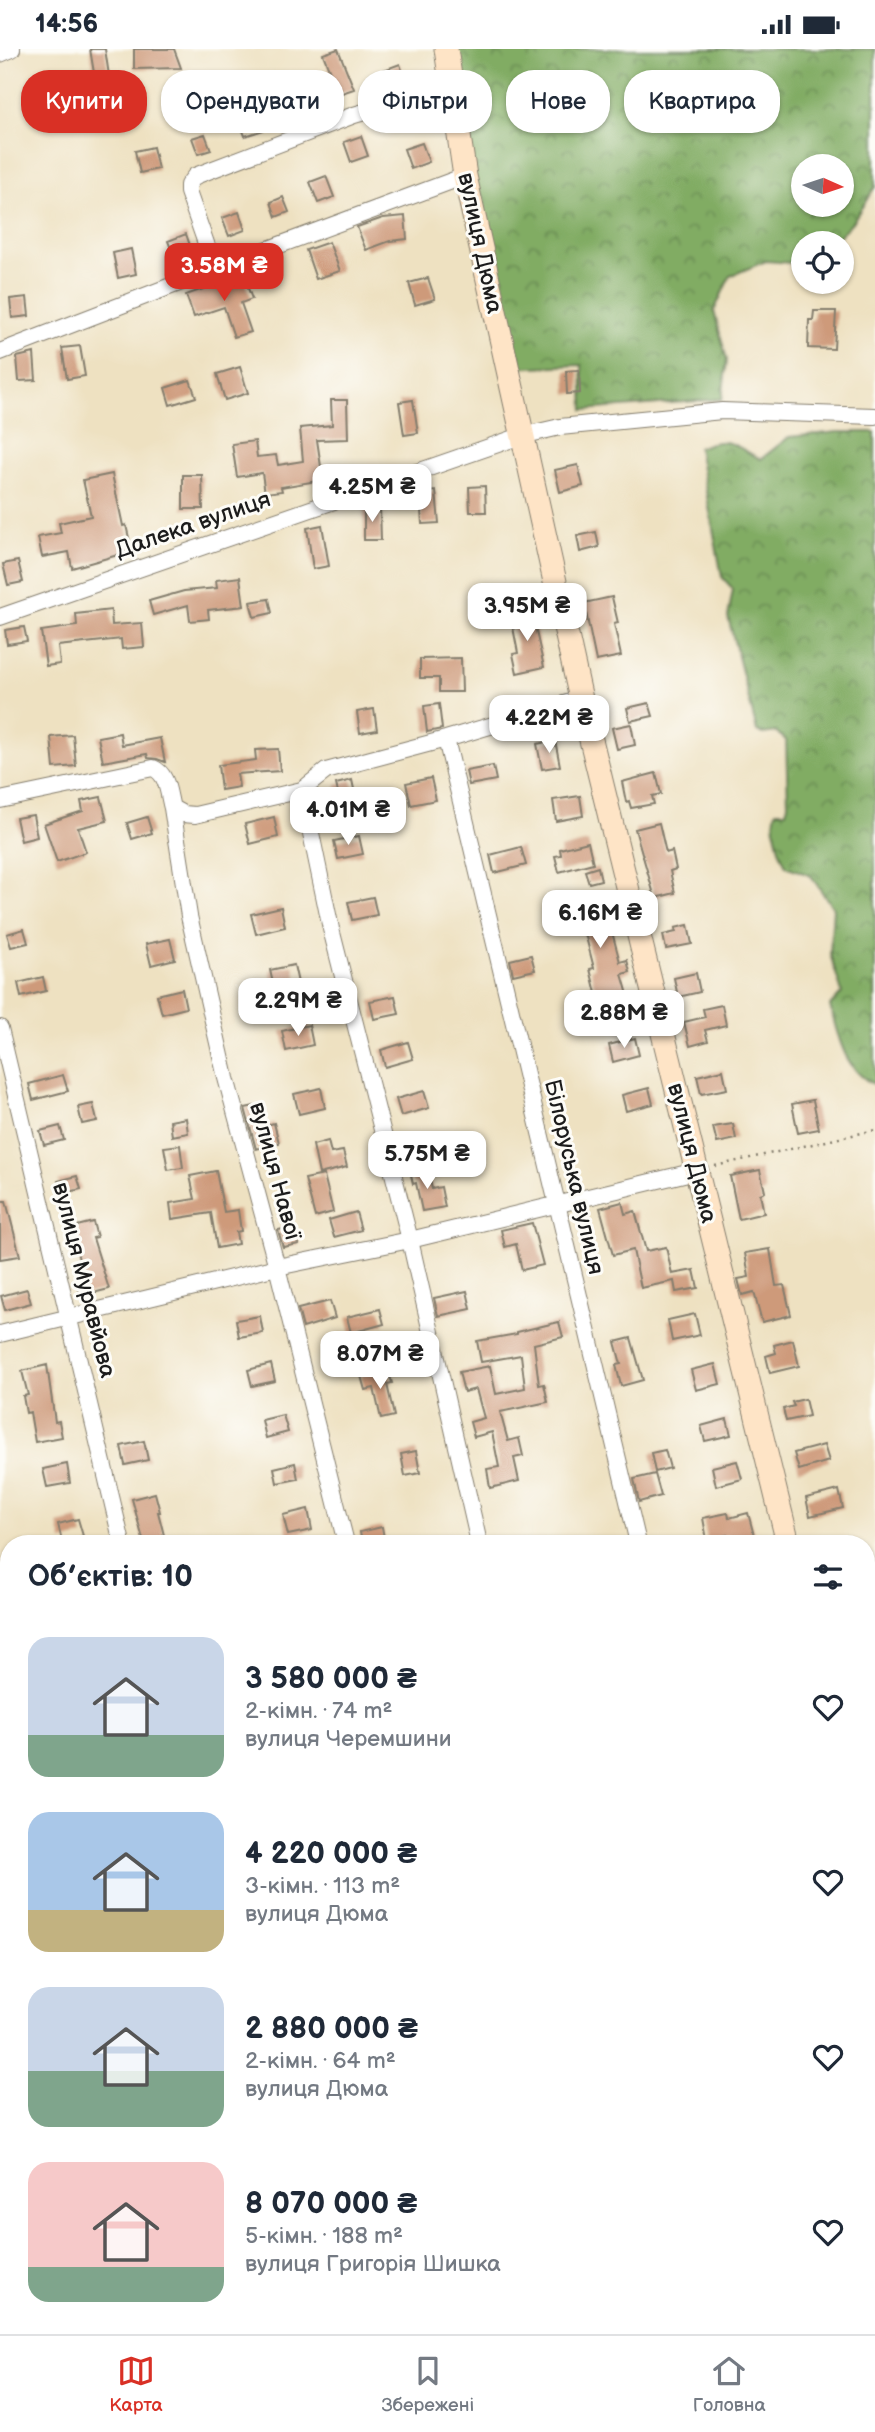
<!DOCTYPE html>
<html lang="uk">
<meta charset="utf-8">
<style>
body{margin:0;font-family:"Balsamiq Sans",sans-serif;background:#f6f6f7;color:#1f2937;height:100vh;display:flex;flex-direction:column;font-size:26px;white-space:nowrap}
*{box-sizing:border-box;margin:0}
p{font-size:23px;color:#747a83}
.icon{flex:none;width:38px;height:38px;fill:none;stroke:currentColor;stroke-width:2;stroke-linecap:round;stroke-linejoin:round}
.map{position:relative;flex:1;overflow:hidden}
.drawer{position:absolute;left:0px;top:1486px;width:875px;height:800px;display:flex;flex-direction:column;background:#fff;border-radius:28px 28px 0 0;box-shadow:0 2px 5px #0004}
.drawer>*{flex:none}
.hud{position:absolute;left:21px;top:21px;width:833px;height:63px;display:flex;gap:14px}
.needle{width:46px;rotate:93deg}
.controls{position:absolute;left:791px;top:105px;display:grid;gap:14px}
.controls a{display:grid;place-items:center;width:63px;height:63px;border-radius:50%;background:#fff;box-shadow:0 2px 5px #0004;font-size:35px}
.price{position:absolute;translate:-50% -60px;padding:0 16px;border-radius:14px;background:#fff;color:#222;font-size:23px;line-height:46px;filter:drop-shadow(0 2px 4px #0008)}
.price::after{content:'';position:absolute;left:50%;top:42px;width:21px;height:16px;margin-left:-10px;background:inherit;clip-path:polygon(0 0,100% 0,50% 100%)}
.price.on{background:#d93025;color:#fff}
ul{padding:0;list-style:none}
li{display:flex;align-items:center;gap:21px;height:175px;padding:0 28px}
li span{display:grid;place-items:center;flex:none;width:196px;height:140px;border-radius:21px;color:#555}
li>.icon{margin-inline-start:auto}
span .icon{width:84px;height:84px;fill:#fffc;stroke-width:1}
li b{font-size:30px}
h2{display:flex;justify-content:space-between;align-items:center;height:84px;padding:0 28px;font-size:30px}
.chip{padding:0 24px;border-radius:28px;background:#fff;box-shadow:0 2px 5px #0004;font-size:24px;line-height:63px}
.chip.on{background:#d93025;color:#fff}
.status{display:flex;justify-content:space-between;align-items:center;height:49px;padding:0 35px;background:#fff;direction:ltr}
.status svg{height:19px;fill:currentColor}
.dock{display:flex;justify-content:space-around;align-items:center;height:98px;border-top:2px solid #e0e1e3;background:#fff;font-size:19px;color:#747a83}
.dock a{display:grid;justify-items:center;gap:4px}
.dock .on{color:#d93025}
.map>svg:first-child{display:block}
.forest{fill:url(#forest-crowns);stroke:#4e6440;stroke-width:2;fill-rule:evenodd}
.cemetery{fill:url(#cemetery-stones);stroke:#5f7247;stroke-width:2}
.building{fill:#ce9a7a}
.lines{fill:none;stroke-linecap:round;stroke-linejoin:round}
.street-casing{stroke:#857e6e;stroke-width:18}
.secondary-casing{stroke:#857e6e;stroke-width:25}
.path{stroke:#857e6e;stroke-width:2.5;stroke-dasharray:2 5;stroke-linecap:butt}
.street{stroke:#fff;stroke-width:16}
.secondary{stroke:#fee4c6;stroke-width:23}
.labels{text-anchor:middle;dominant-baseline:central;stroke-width:6;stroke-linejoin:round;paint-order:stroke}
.street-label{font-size:23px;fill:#1c1c1c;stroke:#fdfcf7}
</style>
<div class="status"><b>14:56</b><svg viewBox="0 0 49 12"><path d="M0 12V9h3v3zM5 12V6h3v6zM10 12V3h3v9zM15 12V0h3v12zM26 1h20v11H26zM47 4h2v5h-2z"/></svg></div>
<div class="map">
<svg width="875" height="2285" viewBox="0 0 875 2285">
<defs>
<pattern id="forest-crowns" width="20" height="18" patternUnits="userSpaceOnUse" patternTransform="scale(1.75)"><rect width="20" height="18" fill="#81ac64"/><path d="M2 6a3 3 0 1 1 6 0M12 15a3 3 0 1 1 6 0" fill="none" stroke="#698b52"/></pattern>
<pattern id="cemetery-stones" width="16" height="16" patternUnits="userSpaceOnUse" patternTransform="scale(1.75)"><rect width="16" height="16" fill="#a2c872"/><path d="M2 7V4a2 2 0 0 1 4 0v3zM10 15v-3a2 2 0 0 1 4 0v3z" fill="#8bab62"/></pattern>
</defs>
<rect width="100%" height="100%" fill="#fdfcf7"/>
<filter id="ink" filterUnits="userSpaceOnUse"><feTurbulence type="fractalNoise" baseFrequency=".0143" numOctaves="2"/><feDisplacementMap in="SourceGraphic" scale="14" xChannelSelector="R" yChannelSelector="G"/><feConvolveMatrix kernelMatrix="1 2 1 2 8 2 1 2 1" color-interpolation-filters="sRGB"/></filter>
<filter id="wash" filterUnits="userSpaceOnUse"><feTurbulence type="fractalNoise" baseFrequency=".00686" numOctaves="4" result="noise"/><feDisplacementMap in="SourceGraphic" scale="28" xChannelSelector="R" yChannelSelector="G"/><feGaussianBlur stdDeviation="1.57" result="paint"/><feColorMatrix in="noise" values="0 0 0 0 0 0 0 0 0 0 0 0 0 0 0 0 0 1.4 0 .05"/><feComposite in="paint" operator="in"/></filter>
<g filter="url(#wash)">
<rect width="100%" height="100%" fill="#eee1c1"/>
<path class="forest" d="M446,0H875V138L853,172L833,194H803V215L766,212L730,227L714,262L727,311L722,350L584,361L582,316L506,319ZM803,117H842V156H803Z
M838,383H875V1036C844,1021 838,987 830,957L842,944L830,905L833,859L811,827L786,817C779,803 771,778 776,762H786L788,755L786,691L776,683L763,685L757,682L728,568L733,540L722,528L698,399C729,385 734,397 761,410L789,388Z"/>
<path class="cemetery" d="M9,1583V2030L0,2034V1584Z"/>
<g id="blocks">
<path class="building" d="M90,0H105L110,33L96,36Z
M134,0H174L181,19L134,20Z
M338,0L354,40L339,45L323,5Z
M400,15L406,33L387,40L381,22Z
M61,26L64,52L48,53L46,28Z
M299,48L307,67L245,87L239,71Z
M205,85L211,101L198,105L192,89Z
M361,87L368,107L351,113L344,93Z
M422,94L429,113L411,120L404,100Z
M153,98L158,120L140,124L135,102Z
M326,127L334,148L318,154L310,133Z
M283,148L289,163L276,168L271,153Z
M239,163L245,181L229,187L222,169Z
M405,167L407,190L390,192L366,201L357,178L383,169Z
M186,185L193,205L176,212L168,192Z
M329,193L340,222L316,230L306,201Z
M131,200L136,225L118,229L113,204Z
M243,226L252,250L241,254L251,283L234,288L224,258L194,268L186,246Z
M428,229L435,250L415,256L409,234Z
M27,248L29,267L12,269L10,250Z
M814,262H836L834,300L808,299L809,271H813Z
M80,297L85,327L67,330L62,299Z
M34,304L36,331L19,332L17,308Z
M240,318L248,344L225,351L217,325Z
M579,321L580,344L567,345L566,322Z
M190,331L196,348L170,356L165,339Z
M331,351H347L348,390L317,391L323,431L281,438L282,442L265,444L262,424L237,428L232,395L255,392L257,408L276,406L278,416L303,412L300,379L332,376Z
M413,351L418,384L404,386L399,353Z
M578,416L583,437L560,443L555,421Z
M112,425L123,477L126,476L132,502L72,519L69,503L42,508L38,488L61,484L59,474L91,467L83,431Z
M183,426H202L203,460H183Z
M485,437L486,463H470L469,438Z
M436,442L439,474L422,475L420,444Z
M364,458H380L381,491H364Z
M322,476L329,517L313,520L307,479Z
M596,483L599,498L580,503L577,487Z
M18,512L23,533L8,536L3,515Z
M240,528L244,557L208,561L209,570L190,572L188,556L153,566L149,552L184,542L217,539L216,531Z
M612,548L618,574L614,575L621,607L596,612L584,554Z
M269,550L272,564L254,568L250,553Z
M111,561L112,576L142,574L144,598L122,600L121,590L58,597L60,615L46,617L41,582L77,577L76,565Z
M535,564L538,578H535L544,618L517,624L513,605L518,604L511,568Z
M24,578L27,592L7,595L5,581Z
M461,609L462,643H439V629H420V610Z
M649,654L653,667L630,672L627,659Z
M439,655L442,680L427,683L424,657Z
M374,660L377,681L360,684L357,663Z
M631,675L635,696L617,700L612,679Z
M120,684L122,696L160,689L165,713L157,710L148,709L147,705L103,713L98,688Z
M73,686L76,717L54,719L51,688Z
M555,691L560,717L542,720L537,695Z
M278,700L280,722L237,725L239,738L221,741L218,716L256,711L255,701Z
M493,717L496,731L469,736L466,722Z
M656,724L661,745L652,747L654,755L631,759L629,752L626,753L622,733Z
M431,729L436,751L411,756L406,734Z
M352,731L355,745L339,748L336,735Z
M580,747L583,767L556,772L553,751Z
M101,748L107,772L78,779L86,803L57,813L44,775L83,762L81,752Z
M33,766L37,788L21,792L16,769Z
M147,768L152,784L132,790L127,774Z
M274,768L278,788L250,795L245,775Z
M659,774L666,804L672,802L676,820L670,822L675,844L655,849L635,780Z
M359,787L363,805L338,810L334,792Z
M588,793L593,814L559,823L555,807L561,806L560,800Z
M521,798L526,816L494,824L490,806Z
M598,818L601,831L589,834L585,822Z
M602,845L614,882L612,883L620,913L627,911L630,923L622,925L631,956L601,964L590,920L594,919L581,869L559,875L555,857Z
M373,848L377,866L352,871L348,853Z
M281,858L285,878L256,885L251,865Z
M688,876L692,895L666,900L663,886L676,883L675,879Z
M24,880L28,894L11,898L7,885Z
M170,890L175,910L151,916L146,895Z
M531,906L535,921L513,926L510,911Z
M294,916L298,934L274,939L270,921Z
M696,924L700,943L678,948L674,929Z
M43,928L46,942L21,948L18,934Z
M182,940L186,959L162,965L157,946Z
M395,947L399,965L374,970L370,952Z
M722,956L726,976L705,981L708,992L690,997L684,973L705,968L703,960Z
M309,976L313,996L286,1002L282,982Z
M635,989L639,1006L613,1013L609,996Z
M408,993L413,1010L385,1018L381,1001Z
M723,1021L727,1040L701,1045L697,1027Z
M63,1026L68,1042L33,1051L29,1035Z
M321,1039L325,1059L299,1065L294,1045Z
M649,1039L653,1055L626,1062L622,1046Z
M424,1042L429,1059L401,1067L396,1050Z
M813,1051L819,1080L798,1084L792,1055Z
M93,1055L97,1072L82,1075L78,1058Z
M255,1057L259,1078L274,1074L279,1094L256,1100L245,1059Z
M186,1069L188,1084L172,1087L170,1072Z
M733,1075L736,1090L717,1094L713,1078Z
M60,1077L64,1091L44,1096L40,1082Z
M446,1083L448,1099L424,1104L421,1088Z
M328,1092L331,1104L343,1102L347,1118L319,1125L313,1096Z
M180,1096L183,1119L168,1121L164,1098Z
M427,1118L432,1140L441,1138L445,1158L422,1162L416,1134L413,1135L410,1122Z
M760,1121L765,1143L760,1145L764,1164L739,1170L730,1127Z
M216,1122L224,1163L238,1161L241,1182L236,1183L238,1195L217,1199L211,1164L172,1170L170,1154L195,1150L190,1127Z
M324,1126L333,1163L315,1168L305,1130Z
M77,1127L81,1140L61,1145L58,1132Z
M0,1152H6L20,1207L0,1210Z
M622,1153L625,1165L635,1162L646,1202L666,1198L672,1225L694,1221L698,1239L676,1243L674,1232L641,1239L633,1201L613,1206L600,1159Z
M356,1163L361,1181L334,1188L329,1171Z
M93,1173L97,1188L93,1189L109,1240L81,1247L76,1229L83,1228L75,1194H72L69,1179Z
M532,1174L543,1216L522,1221L516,1195L505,1198L501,1181Z
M295,1178L299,1195L283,1198L278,1181Z
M770,1200L776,1237L784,1236L791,1266L762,1273L754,1243L742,1246L738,1230L749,1228L745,1204Z
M27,1240L31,1254L5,1261L1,1247Z
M467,1242L471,1260L438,1267L434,1249Z
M330,1252L335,1269L303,1279L298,1260Z
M380,1260L384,1275L351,1284L347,1268Z
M695,1265L700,1286L672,1292L668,1271Z
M260,1267L263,1284L239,1288L236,1271Z
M559,1273L563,1288L534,1295L539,1336L544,1335L548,1353L500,1363L508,1392L519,1389L523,1407L514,1409L519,1432L490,1439L487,1420L499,1418L492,1383L474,1388L470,1373L484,1369L476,1340L464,1343L459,1323L490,1317L496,1345L525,1339L521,1306L481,1313L477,1292L517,1285V1283Z
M631,1289L643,1331L621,1337L616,1316L621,1315L615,1293Z
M793,1291L799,1317L770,1324L766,1307L776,1304L774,1296Z
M271,1315L275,1332L252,1337L248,1321Z
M715,1315L720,1335L696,1341L691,1321Z
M47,1316L55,1373L59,1372L62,1388L35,1393L30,1363L26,1364L23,1347L28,1346L22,1322Z
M388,1320L392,1334L387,1335L394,1367L381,1370L374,1339L365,1341L361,1327Z
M805,1350L809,1367L786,1372L783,1360L794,1357L792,1353Z
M283,1366L288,1383L266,1389L262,1371Z
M727,1370L731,1386L705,1392L701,1377Z
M144,1392L148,1411L125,1416L121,1397Z
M824,1396L829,1412L799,1421L794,1404Z
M665,1401L670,1419L655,1423L651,1404Z
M416,1402L420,1424L405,1427L401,1405Z
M737,1412L742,1430L716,1437L712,1418Z
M295,1414L298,1430L277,1434L274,1419Z
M67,1415L70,1434L47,1438L43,1420Z
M655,1425L661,1447L639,1453L634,1430Z
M839,1441L843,1459L810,1467L806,1449Z
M155,1444L160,1463H158L166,1494H144L132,1450Z
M308,1460L312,1481L288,1486L283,1466Z
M728,1464L729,1469L748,1464L756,1494H729L727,1486L707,1491L703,1469Z
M78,1470L83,1487L62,1492L58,1475Z
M382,1478L385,1494H362L360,1483Z"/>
</g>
</g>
<g filter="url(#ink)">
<use href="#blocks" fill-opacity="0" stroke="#857e6e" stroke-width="2"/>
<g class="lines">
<g class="street-casing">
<path id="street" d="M0,5L12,0
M215,220L188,143V136L195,127L354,66L450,38
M0,303L215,220L465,127
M0,568L521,387L560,378L722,362L875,367
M446,690L638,1494
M302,741L331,880L410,1191L479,1494
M0,751L153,719C168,725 168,745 172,759L183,765L195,766L302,741L326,722L446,690L581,650
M172,759L189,867L226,1029L277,1218L346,1494
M0,979L122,1494
M0,1285L277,1218L410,1191L696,1122
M0,2034L9,2030
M656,2277V2285
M62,2285L64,2277"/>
</g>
<g class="secondary-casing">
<path id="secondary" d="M446,0L465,127L581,650L788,1494
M866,1817L875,1878
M875,2040L872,2164L875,2214"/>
</g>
<path class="path" d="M715,1117L875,1081"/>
<use href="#street" class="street"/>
<use href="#secondary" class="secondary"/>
</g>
</g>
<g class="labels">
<g class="street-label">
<text transform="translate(480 194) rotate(78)">вулиця Дюма</text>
<text transform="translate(193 476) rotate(-19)">Далека вулиця</text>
<text transform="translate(692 1104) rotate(76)">вулиця Дюма</text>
<text transform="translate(275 1122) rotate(75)">вулиця Навої</text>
<text transform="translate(574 1128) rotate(77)">Білоруська вулиця</text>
<text transform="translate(84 1231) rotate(76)">вулиця Муравйова</text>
</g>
</g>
</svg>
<div class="controls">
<a><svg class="needle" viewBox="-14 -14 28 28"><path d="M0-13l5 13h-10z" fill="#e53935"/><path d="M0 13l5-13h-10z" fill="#747a83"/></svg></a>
<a><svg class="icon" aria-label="locate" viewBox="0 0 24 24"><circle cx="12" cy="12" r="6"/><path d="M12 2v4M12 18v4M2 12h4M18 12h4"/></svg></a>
</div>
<b class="price on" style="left:224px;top:254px">3.58M ₴</b>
<b class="price" style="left:372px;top:475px">4.25M ₴</b>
<b class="price" style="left:527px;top:594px">3.95M ₴</b>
<b class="price" style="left:549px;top:706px">4.22M ₴</b>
<b class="price" style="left:348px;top:798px">4.01M ₴</b>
<b class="price" style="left:600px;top:901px">6.16M ₴</b>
<b class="price" style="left:298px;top:989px">2.29M ₴</b>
<b class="price" style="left:624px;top:1001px">2.88M ₴</b>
<b class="price" style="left:427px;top:1142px">5.75M ₴</b>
<b class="price" style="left:380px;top:1342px">8.07M ₴</b>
<div class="hud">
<a class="chip on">Купити</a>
<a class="chip">Орендувати</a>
<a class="chip">Фільтри</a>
<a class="chip">Нове</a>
<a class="chip">Квартира</a>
</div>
<section class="drawer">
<h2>Об’єктів: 10<svg class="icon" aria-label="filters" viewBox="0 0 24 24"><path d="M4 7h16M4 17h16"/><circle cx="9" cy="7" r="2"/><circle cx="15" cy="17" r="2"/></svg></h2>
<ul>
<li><span style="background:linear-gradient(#c9d6e8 70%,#7fa58c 0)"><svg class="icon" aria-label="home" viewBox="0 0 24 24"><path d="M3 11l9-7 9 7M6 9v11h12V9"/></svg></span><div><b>3 580 000 ₴</b><p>2-кімн. · 74 m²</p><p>вулиця Черемшини</p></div><svg class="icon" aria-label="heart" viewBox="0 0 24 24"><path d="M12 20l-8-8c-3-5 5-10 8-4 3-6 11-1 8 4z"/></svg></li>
<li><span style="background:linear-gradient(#a9c7e8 70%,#c2b280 0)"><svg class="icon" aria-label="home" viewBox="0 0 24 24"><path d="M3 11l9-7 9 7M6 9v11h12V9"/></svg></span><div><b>4 220 000 ₴</b><p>3-кімн. · 113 m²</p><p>вулиця Дюма</p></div><svg class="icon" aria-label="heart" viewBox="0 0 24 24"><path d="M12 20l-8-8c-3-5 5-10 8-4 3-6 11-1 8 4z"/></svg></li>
<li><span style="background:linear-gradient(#c9d6e8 60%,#7fa58c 0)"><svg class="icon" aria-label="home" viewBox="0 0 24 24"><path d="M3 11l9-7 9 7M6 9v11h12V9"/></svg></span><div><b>2 880 000 ₴</b><p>2-кімн. · 64 m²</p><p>вулиця Дюма</p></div><svg class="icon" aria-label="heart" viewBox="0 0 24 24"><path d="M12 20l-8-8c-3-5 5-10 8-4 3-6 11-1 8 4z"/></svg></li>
<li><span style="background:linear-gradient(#f6c9c9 75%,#7fa58c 0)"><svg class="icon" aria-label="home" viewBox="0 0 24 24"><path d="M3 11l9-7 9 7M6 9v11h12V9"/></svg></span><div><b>8 070 000 ₴</b><p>5-кімн. · 188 m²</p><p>вулиця Григорія Шишка</p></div><svg class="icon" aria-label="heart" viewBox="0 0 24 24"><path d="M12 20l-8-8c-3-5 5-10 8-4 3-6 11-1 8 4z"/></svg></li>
</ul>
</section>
</div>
<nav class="dock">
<a class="on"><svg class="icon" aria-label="map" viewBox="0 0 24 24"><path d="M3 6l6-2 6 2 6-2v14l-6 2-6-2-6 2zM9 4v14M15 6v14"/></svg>Карта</a>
<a><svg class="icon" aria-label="saved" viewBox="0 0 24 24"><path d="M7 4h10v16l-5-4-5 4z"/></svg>Збережені</a>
<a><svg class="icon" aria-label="home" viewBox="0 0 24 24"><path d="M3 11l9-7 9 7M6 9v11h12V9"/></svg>Головна</a>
</nav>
